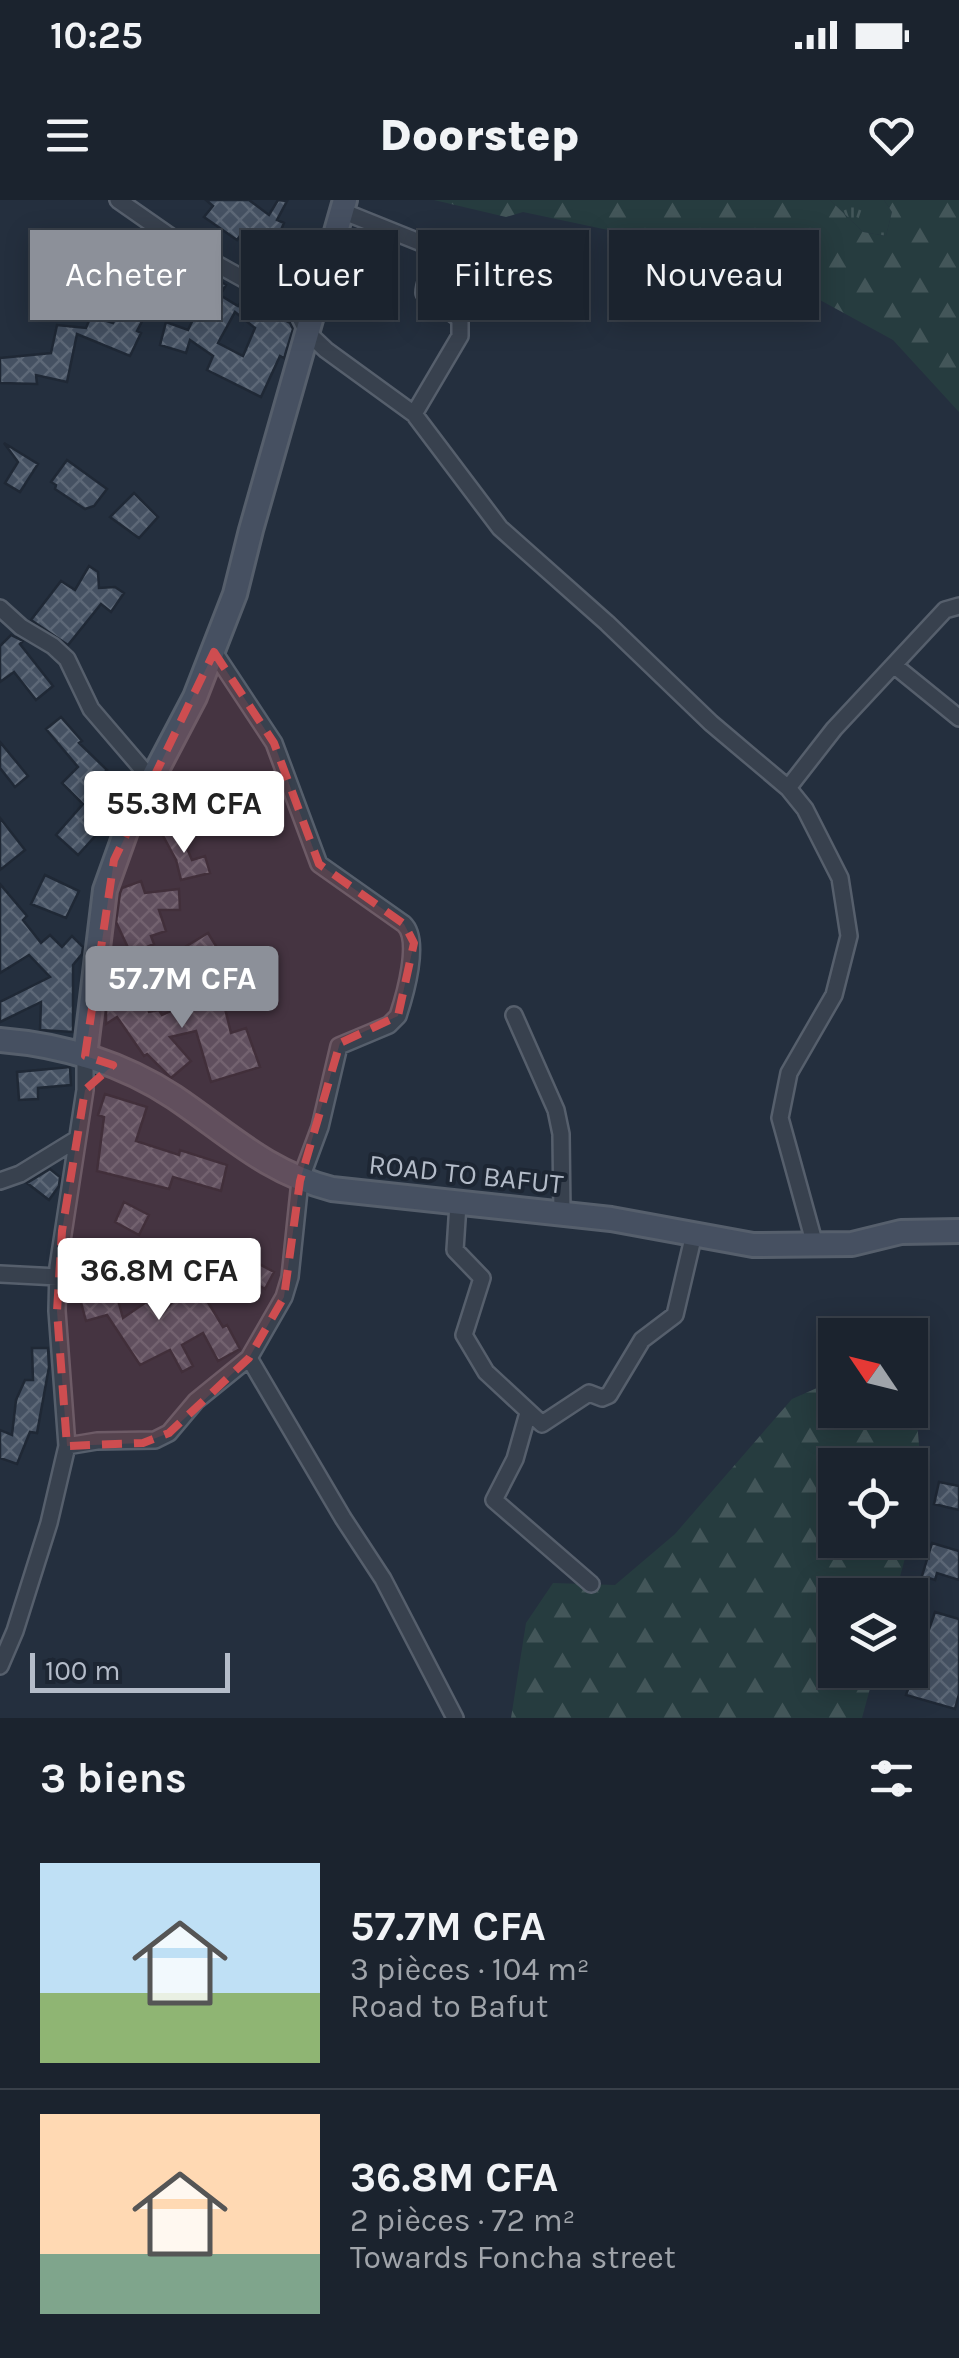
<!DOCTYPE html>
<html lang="fr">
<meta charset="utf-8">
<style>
body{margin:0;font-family:Karla,sans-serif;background:#282f3a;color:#f1f3f6;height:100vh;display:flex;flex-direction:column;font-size:38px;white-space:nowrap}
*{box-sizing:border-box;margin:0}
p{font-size:32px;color:#a0a4aa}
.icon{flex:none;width:55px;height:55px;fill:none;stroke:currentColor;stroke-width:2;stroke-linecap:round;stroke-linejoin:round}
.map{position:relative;height:1518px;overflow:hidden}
.details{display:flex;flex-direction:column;background:#1b232e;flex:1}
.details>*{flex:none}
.top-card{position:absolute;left:30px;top:30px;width:900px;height:90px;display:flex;gap:20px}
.needle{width:65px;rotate:305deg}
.tools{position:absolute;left:818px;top:1118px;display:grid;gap:20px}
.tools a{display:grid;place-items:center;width:110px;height:110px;border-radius:0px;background:#1b232e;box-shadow:0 5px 25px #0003,0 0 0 2px #39404a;font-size:50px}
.scale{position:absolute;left:30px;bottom:25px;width:200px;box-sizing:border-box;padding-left:10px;border:5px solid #b4bcc9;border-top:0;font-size:28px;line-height:35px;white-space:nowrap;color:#b4bcc9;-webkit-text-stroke:8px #1d2633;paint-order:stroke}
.price{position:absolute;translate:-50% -85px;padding:0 22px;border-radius:10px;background:#fff;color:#222;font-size:32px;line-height:65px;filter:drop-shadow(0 2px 5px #0008)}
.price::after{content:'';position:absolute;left:50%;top:60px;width:30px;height:22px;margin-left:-15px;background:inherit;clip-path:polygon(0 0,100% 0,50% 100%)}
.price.active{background:#8c9099;color:#fff}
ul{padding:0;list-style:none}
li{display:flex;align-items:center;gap:30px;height:250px;padding:0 40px}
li+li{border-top:2px solid #39404a}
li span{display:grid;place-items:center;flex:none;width:280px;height:200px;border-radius:0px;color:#555}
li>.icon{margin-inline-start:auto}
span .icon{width:120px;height:120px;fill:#fffc;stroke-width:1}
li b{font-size:42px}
h2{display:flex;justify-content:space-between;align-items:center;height:120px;padding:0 40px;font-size:42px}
.pill{padding:0 35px;border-radius:0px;background:#1b232e;box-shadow:0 5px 25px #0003,0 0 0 2px #39404a;font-size:35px;line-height:90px}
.pill.active{background:#8c9099;color:#fff}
.status{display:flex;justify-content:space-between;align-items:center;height:70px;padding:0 50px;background:#1b232e;direction:ltr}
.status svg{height:28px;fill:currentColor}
header{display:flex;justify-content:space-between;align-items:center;height:130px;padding:0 40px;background:#1b232e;font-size:45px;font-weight:800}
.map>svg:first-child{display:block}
.grass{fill:url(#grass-tufts)}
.forest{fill:url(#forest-firs);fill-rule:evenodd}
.building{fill:url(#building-cross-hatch);stroke:#1f2835;stroke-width:2.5;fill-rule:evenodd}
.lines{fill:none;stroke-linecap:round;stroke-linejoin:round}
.street-casing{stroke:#565f6c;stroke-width:20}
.secondary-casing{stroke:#565f6c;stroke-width:28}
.street{stroke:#38414e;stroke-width:15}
.secondary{stroke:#465061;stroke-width:22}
.marked{fill:#ce4d50;fill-opacity:0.2;stroke:#ce4d50;stroke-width:8;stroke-dasharray:20 12;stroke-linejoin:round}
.labels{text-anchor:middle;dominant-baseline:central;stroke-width:8;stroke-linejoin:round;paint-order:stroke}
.street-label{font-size:28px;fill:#b4bcc9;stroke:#1d2633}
</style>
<div class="status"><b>10:25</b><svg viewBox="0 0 49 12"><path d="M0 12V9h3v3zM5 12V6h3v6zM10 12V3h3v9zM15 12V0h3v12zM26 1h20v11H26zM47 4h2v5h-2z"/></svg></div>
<header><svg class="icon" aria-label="menu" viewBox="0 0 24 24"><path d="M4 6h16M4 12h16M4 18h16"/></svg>Doorstep<svg class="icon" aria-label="heart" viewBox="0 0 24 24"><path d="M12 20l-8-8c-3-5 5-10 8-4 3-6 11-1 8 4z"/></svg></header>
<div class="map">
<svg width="959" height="1518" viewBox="0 0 959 1518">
<defs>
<pattern id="grass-tufts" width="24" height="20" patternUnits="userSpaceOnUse" patternTransform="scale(2.5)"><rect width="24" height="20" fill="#263c3f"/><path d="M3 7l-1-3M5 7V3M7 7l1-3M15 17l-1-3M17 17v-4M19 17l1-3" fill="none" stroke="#435659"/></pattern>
<pattern id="forest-firs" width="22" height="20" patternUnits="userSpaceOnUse" patternTransform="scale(2.5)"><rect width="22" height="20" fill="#263c3f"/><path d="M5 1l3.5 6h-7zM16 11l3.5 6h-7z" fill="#435659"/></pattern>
<pattern id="building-cross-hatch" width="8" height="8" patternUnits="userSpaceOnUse" patternTransform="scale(2.5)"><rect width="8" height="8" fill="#455162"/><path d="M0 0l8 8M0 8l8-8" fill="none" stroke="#5d6877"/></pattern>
</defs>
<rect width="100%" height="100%" fill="#242f3e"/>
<path class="grass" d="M830,0H884L892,12L886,36L863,32Z"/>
<path class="forest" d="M434,0H830L863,32L886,36L892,12L884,0H959V212L893,140L745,59L523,12L506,17Z
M910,1139L923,1292L895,1395H835V1470H875L862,1518H511L526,1423L553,1383L615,1385L675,1334L792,1199L835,1180V1210H910ZM835,1265H910V1340H835Z"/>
<path class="building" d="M206,0H249L269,15L278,0L287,1L277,20L284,23L273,48L242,33L237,40L204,17L213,6Z
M108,32L138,41L133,52L168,72L137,131L141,133L130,156L77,134L67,182L36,175L37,184L0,183V158L51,153L57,125L86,128L91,116L113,123L141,71L100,54Z
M267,58L301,78L293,94L255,73Z
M65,63L87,67L82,106L59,104Z
M207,72L226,85L220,95L238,106L243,99L261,114L263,109L290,123L293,129L284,158L280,156L261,197L207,170L213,156L190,140L186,153L160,145L166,122L188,130L207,90L198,83ZM235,112L255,128L243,156L218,143Z
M4,243L38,264L20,292L5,283L18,262Z
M67,260L107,289L94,306L85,309L55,289L56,285L51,282Z
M134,293L158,317L139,338L110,317Z
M89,366L98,372L99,388L115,387L124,393L111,412L101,404L68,445L31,420L61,381L75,390Z
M11,435L23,441L20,444L53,486L36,500L14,472L0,482V446Z
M61,517L82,541L79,543L107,570L89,588L116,613L78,655L56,635L83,604L62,583L78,567L46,529Z
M0,542L28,576L15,587L0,568Z
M0,618L25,650L0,670Z
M177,625L192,660L205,656L210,673L181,680L176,660L161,632Z
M45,675L79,691L66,718L31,704Z
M141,681L145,693L179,689L180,710H159L166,731L151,736L154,744L131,754L116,722L120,693L122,688Z
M0,684L27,716L23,720L41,743L50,735L62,747L72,736L83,747L82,754L73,765V832L40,830L41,802L0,822V802L50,777L29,755L0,773Z
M208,733L227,764L204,778L185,747Z
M151,772L168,800L148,812L159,810L162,815L191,802L222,796L231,833L246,828L260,867L211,882L196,831L170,837L191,861L171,878L147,854L144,856L117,817L106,824V805Z
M70,867L71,885L38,888V899L19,900L17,872Z
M105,894L147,907L136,941L179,955L180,950L227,965L221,991L173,977L169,989L97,971L104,917L98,915Z
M50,969L60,977L59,986L49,1000L27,983Z
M124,1002L149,1015L139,1035L115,1022Z
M156,1045L172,1056L154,1081L138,1070Z
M248,1058L274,1072L265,1089L239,1074Z
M111,1074L114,1085L110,1095L118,1100L123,1118L152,1098L162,1113L189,1085L199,1096L203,1094L223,1127L227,1125L240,1149L218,1161L203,1133L182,1145L193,1166L182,1172L170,1150L140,1165L107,1115L86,1121L76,1084Z
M32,1148H48L49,1167L37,1233L30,1232L17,1264L0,1258V1230L12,1235L16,1200L25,1180H33Z
M939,1282L959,1286V1310L934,1304Z
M932,1343L959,1351V1380L937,1373L935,1380L922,1376Z
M935,1412L959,1419V1494L955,1509L906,1495Z"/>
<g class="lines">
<g class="street-casing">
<path id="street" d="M118,0L184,46L285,102L298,114L307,132L326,150L414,214L500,328L607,423L711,523L788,588L805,609L840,678L849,736L834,795L789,873L780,918L815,1045
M342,11L429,46C439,61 424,77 424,93L460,119V136L414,214
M0,408L21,427L53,446L67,459L91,509L151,579
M895,466L959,518
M788,588L834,529L945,410L959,406
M514,815L556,910L561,934L562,1014
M0,981L20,974L77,939
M458,1004L455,1050L482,1078L464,1135L486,1172L542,1224L589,1193L602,1198L609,1195L642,1140L675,1115L694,1034
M0,1074L58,1077
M249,1158L343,1318L383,1379L455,1518
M528,1213L515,1259L494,1300L591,1384
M67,1246L97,1241L155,1240L169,1233L196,1201L249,1158L284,1097L290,1077L300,981L320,927L339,846L389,825L398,816C405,795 421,740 404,724L319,664L274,543L214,452
M0,1466L15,1431L49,1323L67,1246L57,1111L58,1067L85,890V856"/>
</g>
<g class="secondary-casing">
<path id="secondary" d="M0,840C62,845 122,863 174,897C229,934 266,972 332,989L611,1019L753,1045L852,1044L901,1032L959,1031
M85,856L105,690L129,623L195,497L235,394L251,330L345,0"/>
</g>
<use href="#street" class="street"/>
<use href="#secondary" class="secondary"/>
</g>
<path class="marked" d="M214,452L274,543L319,664L404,724L414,743L398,816L340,843L300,981L284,1097L249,1158L169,1233L143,1243L67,1246L57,1111L62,1031L85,890L113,865L85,856L114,660Z"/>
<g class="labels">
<g class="street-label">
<text transform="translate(466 974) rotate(6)">ROAD TO BAFUT</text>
</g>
</g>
</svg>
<div class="tools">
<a><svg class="needle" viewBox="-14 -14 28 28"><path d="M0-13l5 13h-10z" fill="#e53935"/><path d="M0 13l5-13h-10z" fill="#a0a4aa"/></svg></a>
<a><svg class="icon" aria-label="locate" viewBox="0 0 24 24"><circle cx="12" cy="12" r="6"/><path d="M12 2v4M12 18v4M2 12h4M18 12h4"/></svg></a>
<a><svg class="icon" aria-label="layers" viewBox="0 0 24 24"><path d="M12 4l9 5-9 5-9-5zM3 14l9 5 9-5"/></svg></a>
</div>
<div class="scale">100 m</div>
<b class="price" style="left:184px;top:656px">55.3M CFA</b>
<b class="price active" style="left:182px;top:831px">57.7M CFA</b>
<b class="price" style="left:159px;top:1123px">36.8M CFA</b>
<div class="top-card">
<a class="pill active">Acheter</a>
<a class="pill">Louer</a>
<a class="pill">Filtres</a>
<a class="pill">Nouveau</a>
</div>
</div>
<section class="details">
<h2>3 biens<svg class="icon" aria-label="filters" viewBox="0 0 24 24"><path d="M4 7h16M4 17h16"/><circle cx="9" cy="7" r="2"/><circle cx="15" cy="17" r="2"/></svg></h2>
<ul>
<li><span style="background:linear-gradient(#bfe0f5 65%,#8fb573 0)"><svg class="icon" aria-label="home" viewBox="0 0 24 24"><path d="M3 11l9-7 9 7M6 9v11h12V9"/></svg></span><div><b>57.7M CFA</b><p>3 pièces · 104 m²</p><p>Road to Bafut</p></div></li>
<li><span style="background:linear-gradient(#ffd9b3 70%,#7fa58c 0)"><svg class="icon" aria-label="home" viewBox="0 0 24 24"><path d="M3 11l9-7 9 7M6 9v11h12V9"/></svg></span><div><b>36.8M CFA</b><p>2 pièces · 72 m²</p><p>Towards Foncha street</p></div></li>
</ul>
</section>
